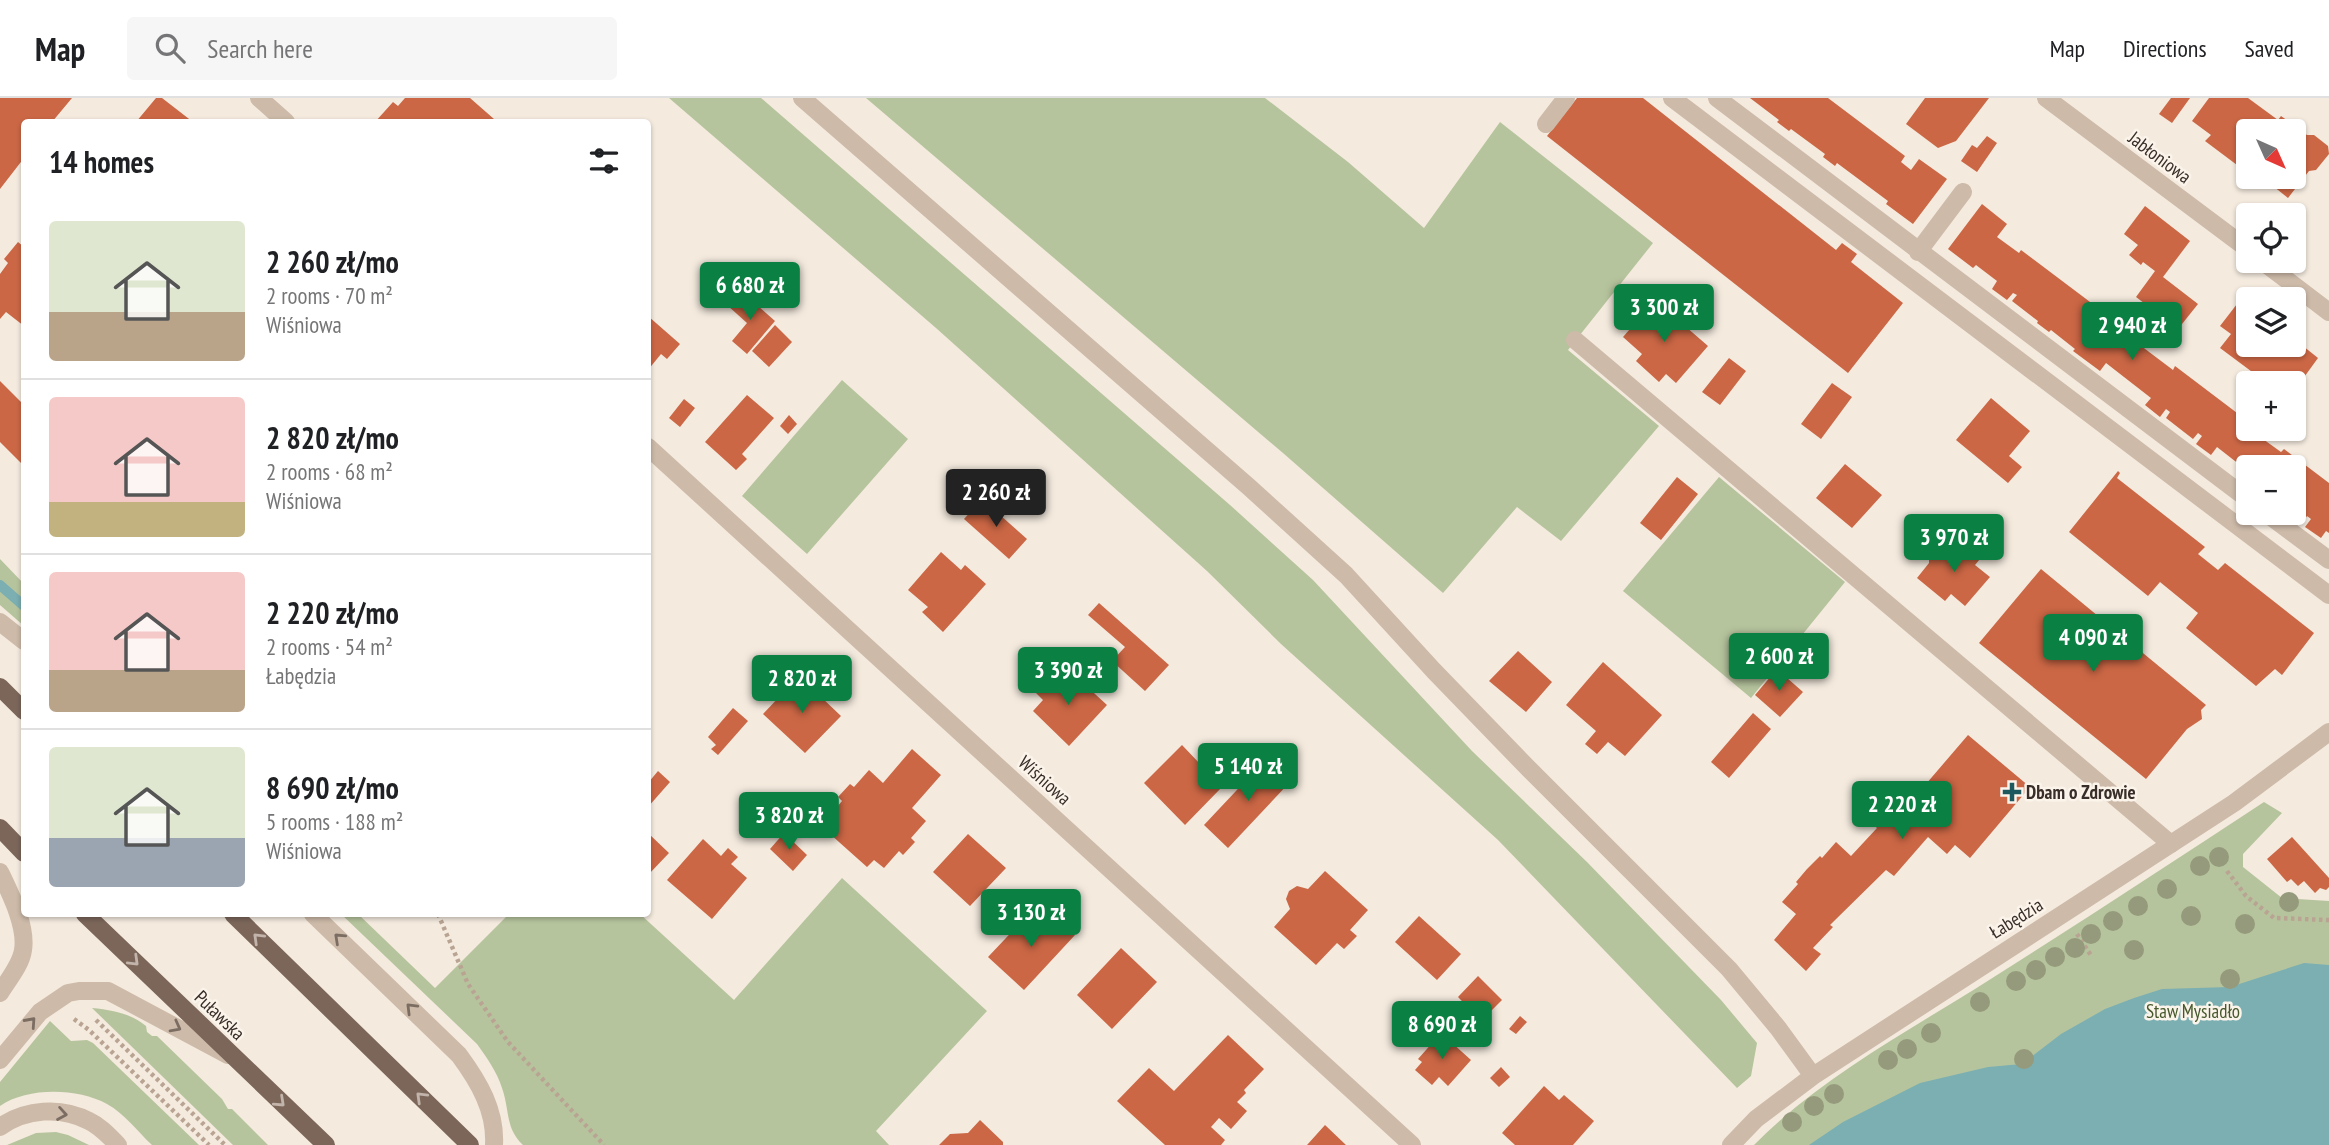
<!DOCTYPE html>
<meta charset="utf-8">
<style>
body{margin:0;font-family:"PT Sans Narrow",sans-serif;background:#f6f6f6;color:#202124;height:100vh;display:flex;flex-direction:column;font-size:26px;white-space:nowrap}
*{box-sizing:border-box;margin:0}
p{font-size:23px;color:#757577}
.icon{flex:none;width:38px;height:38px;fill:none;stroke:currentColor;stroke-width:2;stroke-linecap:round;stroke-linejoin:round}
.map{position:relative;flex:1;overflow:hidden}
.panel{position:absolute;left:21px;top:21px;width:630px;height:798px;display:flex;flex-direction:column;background:#fff;border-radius:7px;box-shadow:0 2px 5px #0004}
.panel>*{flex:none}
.needle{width:46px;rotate:135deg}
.buttons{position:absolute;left:2236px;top:21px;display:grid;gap:14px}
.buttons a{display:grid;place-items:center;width:70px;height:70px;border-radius:7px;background:#fff;box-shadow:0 2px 5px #0004;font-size:35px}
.price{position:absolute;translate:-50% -60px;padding:0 16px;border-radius:7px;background:#0b8043;color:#fff;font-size:23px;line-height:46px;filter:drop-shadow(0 2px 4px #0008)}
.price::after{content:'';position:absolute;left:50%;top:42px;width:21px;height:16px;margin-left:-10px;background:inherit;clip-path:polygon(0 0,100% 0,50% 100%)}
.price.selected{background:#222;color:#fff}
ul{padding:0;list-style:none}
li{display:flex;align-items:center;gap:21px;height:175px;padding:0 28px}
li+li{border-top:2px solid #e0e0e0}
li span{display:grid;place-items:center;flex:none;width:196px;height:140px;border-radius:7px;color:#555}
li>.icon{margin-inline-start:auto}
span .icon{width:84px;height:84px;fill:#fffc;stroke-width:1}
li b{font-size:30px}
h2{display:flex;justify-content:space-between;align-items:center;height:84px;padding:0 28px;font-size:30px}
header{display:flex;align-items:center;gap:42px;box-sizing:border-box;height:98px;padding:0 35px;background:#fff;border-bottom:2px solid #e0e0e0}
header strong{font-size:33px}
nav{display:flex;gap:38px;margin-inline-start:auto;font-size:24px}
.search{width:490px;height:63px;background:#f6f6f6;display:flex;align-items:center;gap:18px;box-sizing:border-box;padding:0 24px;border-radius:7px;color:#757577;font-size:26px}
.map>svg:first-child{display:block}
.green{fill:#b6c49d}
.water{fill:#7bafb2}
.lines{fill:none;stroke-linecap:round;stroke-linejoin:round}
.stream{stroke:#7bafb2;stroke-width:10}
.building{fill:#cb6745}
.path{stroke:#b9a493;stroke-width:4.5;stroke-dasharray:3.5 3.5;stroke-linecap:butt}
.service{stroke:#cdbaa9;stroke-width:18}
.minor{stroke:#cdbaa9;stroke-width:18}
.primary{stroke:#7c665a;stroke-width:18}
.tree{fill:#959a7c}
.oneway{stroke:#c2b4aa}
.oneway2{stroke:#7c6d63}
.poi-dot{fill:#1c585d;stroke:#fbf4eb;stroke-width:2.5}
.labels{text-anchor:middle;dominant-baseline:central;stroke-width:5;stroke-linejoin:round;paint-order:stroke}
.street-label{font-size:19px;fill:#392e29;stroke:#fbf4eb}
.poi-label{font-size:19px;font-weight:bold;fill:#392e29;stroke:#fbf4eb;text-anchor:start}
.park-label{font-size:19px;fill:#47592c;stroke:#fbf4eb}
</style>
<header>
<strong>Map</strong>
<div class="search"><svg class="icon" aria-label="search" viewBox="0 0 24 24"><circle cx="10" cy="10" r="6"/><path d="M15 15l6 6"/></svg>Search here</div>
<nav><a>Map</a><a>Directions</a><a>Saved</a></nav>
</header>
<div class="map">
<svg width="2329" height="1047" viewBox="0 0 2329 1047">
<rect width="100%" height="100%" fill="#f4eade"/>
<path class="green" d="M669,0H761L1230,407L1313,482L1472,653L1587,764L1721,902L1757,945L1751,978L1737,990L1498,742L1281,546L1207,473L936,230Z
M866,0H1265L1348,64L1424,130L1500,24L1653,145L1568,252L1659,328L1561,443L1517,409L1443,495L1283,355Z
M842,282L908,341L807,456L742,398Z
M1719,379L1845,484L1751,600L1623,493Z
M0,461L24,486V528L0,507Z
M2264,704L2282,715L2243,756V769L2282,800L2329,803V1047H1754C1817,983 1899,938 1975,891C2072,830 2168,767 2264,704Z
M842,780L987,913L876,1033L889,1047H523C505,1030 510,1013 502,990C497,974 487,960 477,946L341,816H358L435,890L509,816H640L734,902Z
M92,910C112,912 130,915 146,928L147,934L152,938H157L222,1001L228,1011H232L268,1047H233Z
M50,923L71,943L87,942L93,945L199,1047H152C137,1033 125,1016 107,1006C77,990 28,989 0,1008V984Z
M56,1034L68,1037L89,1047H7L36,1035Z"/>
<path class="water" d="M2304,865L2329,867V1047H1809L1843,1024L1920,985L1988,969L2022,966L2061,936L2105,911L2134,900L2162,891L2230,889Z"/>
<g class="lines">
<path class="stream" d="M0,487L24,508"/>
</g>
<path class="building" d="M0,0H72L52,24H24V60L0,91Z
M156,0H162L193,24H136Z
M405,0H470L494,21L491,24H375L393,4L398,8Z
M1577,0H1643L1836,152L1842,145L1857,156L1851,164L1903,205L1848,275L1547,38Z
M1750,0H1828L1905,58L1901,64L1911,72L1919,61L1947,81L1913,126L1886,106L1888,103L1837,65L1835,68L1823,59L1825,56L1791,31L1789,33L1777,24L1779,22Z
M1925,0H1989L1956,43L1938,50L1906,26Z
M2171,0H2190L2172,25L2159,16Z
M2209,0H2248L2278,22L2281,18L2307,37H2314L2328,48L2329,56L2316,72L2309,73L2288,100L2263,80L2260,85L2252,79H2294V33H2249V76L2205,43L2211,37L2192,23Z
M1987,38L1997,45L1977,74L1961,63L1972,47L1977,50Z
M1982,106L2007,126L1997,139L2019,155L2021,152L2110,219L2108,223L2173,272L2175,268L2241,318L2238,322L2249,331L2281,354L2284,351L2329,385V435L2326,433L2321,440L2305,429L2311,421L2307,418L2303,424L2291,415H2294V369H2249V374L2217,349L2211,357L2196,346L2202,338L2198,335L2193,341L2166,320L2170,314L2166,311L2160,319L2145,307L2151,300L2106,265L2100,273L2073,253L2075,251L2051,232L2049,234L2037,225L2038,223L2012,203L2017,197L2013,195L2007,202L1992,191L1997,183L1976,167L1973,170L1948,151Z
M2145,108L2190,143L2163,179L2198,206L2178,231L2136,199L2155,173L2143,164L2141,167L2129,157L2138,147L2124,136Z
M18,144L24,149V228L6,214L0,221V176L8,165L4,161Z
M740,192L775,223L747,256L732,243L747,225L727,207Z
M1655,202L1708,248L1676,285L1666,276L1659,284L1636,263L1642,256L1623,239Z
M2237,206L2249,214V247H2294V227L2304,235L2298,244L2318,260L2294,293V285H2288L2274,275L2267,285L2220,250L2231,236L2220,228Z
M648,218L680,246L667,261L661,256L648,272Z
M775,227L792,244L769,269L752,253Z
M1729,260L1746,273L1720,307L1702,294Z
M0,283L24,307V368L0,344Z
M1832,285L1852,299L1821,341L1801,326Z
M747,297L774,320L742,356L747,361L736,372L705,344Z
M1991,300L2030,333L2009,358L2022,369L2008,385L1956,342Z
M684,301L695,310L680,329L669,320Z
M789,317L797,326L788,336L780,328Z
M1845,366L1882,397L1852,430L1816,400Z
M2118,373L2120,375L2117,380L2205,449L2198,456L2218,472L2225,465L2314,535L2282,577L2275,571L2256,588L2186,530L2198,515L2160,484L2148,498L2069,434Z
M1677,379L1698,396L1661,442L1640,425Z
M982,401L1027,441L1009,461L964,421Z
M1958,442L1980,461L1975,467L1990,479L1965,508L1951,496L1945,503L1917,480L1929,465V459L1935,451H1941L1946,455Z
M941,454L961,472L965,467L986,486L943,534L922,514L928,509L908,492Z
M2041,471L2206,607L2201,612L2202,621L2187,631L2146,681L1979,545Z
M1099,505L1169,567L1145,593L1112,563L1125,549L1088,517Z
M1518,553L1552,584L1526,614L1489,583Z
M1603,564L1662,617L1625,658L1608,644L1597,656L1585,646L1596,633L1566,607Z
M1777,571L1803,594L1780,619L1755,597Z
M1070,573L1107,607L1069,648L1033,613L1043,602L1035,594L1048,580L1056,588Z
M799,578L841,618L805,655L763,616Z
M733,610L748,623L718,657L711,651L716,647L708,639Z
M1753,615L1771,631L1729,680L1711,664Z
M1968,637L2030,689L1970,760L1955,747L1947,756L1928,739L1894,778L1886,772L1830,827L1833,829L1813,850L1821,856L1806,873L1774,842L1796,816L1782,804L1798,786L1796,784L1807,771L1820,758L1822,760L1836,744L1851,758L1877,730L1864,719L1889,691L1908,707Z
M1182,647L1222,689L1185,727L1144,685Z
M912,651L941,677L912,710L926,723L911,740L915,744L903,757L899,753L884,770L874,762L867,769L830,736L837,729L828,720L842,703L838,699L850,686L854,689L869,672L883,685Z
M1267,660L1291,683L1228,750L1204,727Z
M658,673L670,684L648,709V685Z
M648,735L669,755L649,776L648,774Z
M784,735L807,757L793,773L770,751Z
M968,736L1006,770L970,808L933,774Z
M2292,739L2329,780V789L2326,792L2320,790L2315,795L2304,783L2298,788L2291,781L2287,784L2267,761Z
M703,741L721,758L728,750L738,759L731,766L747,780L712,821L667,782Z
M1325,773L1368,812L1350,832L1357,838L1344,851L1337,845L1316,867L1274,829L1290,811L1286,801L1289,793L1297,788L1308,791Z
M1049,812L1075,837L1024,892L988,859L1021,824L1029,832Z
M1419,818L1461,856L1437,882L1395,844Z
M1121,850L1157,884L1112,931L1077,897Z
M1478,878L1502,902L1481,923L1458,899Z
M1520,918L1527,924L1516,936L1509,931Z
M1441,935L1471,962L1448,988L1439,979L1432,987L1415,972L1422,964L1418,961Z
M1228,937L1264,971L1244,992L1246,995L1237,1004L1247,1013L1231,1031L1219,1020L1211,1029L1225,1042L1221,1047H1165L1117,1003L1149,970L1174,993Z
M1501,969L1510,979L1499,989L1490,980Z
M1544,988L1559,1002L1564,997L1594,1023L1573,1047H1515L1502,1035Z
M980,1022L1003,1044V1047H939L950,1036L968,1035Z
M1325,1027L1346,1047H1307Z"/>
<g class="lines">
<path class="path" d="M2227,773L2246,798L2274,820L2329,822
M438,816L468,886L508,944L604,1047
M2077,836L2092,859
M74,921L89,932L209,1047
M96,922L225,1047"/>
<path class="service" d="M1672,0L2329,497
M1546,26L1566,0
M1575,242L2171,746
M0,524L24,543
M0,774C10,795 27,828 23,852C21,867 8,882 0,895
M313,816L459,957C479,984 496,1013 494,1047
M0,962L40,914L68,895L79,893H108L228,957
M0,1029C25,1011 61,1008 89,1023C100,1028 109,1038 118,1047"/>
<path class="minor" d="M259,0L286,24
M802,0L1249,389L1346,477L1434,573L1528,670L1729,871L1778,930L1813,978
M1717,0L2249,402
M2046,0L2249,152
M1918,154L1963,94
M2262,163L2329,214
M648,349L1412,1047
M2266,415L2329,462
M1731,1047L1756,1021L1813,978L2234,705L2329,634"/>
<path class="primary" d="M0,589L24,613
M0,730L24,755
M85,816L326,1047
M233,816L470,1047"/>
</g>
<g class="tree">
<circle cx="2219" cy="759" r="10"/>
<circle cx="2200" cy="768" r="10"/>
<circle cx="2167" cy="791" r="10"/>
<circle cx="2289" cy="804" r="10"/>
<circle cx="2138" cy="808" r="10"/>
<circle cx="2191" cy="818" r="10"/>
<circle cx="2113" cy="823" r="10"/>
<circle cx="2245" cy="826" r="10"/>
<circle cx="2091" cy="836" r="10"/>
<circle cx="2075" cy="850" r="10"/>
<circle cx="2134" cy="852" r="10"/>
<circle cx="2055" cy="859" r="10"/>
<circle cx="2036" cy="872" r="10"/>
<circle cx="2230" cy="881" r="10"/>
<circle cx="2016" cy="883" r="10"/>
<circle cx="1980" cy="904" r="10"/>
<circle cx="1931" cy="935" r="10"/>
<circle cx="1907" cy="951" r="10"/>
<circle cx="2024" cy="961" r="10"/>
<circle cx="1888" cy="962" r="10"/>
<circle cx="1834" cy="996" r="10"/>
<circle cx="1814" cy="1008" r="10"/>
<circle cx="1792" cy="1024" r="10"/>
</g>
<defs><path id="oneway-chevron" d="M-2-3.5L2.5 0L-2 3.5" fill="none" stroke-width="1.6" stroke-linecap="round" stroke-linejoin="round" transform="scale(1.75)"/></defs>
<g class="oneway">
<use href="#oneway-chevron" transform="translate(258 840) rotate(-136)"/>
<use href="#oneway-chevron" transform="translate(134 863) rotate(44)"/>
<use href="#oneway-chevron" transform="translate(421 999) rotate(-136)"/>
<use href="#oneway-chevron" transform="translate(280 1004) rotate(43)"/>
</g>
<g class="oneway2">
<use href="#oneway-chevron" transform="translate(339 840) rotate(-137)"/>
<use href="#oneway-chevron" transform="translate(411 910) rotate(-135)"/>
<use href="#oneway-chevron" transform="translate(31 924) rotate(-48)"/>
<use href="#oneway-chevron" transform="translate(176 929) rotate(28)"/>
<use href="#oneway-chevron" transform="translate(62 1016) rotate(10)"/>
</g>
<path class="poi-dot" d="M2008.5 683.5h7v7h7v7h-7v7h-7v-7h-7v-7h7z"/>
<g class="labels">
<g class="street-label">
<text transform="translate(2160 59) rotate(37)">Jabłoniowa</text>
<text transform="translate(1045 682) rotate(42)">Wiśniowa</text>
<text transform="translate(2016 820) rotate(-32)">Łabędzia</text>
<text transform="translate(220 917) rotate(44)">Puławska</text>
</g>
<g class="poi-label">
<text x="2026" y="694">Dbam o Zdrowie</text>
</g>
<g class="park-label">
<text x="2193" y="913">Staw Mysiadło</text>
</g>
</g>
</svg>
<div class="buttons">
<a><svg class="needle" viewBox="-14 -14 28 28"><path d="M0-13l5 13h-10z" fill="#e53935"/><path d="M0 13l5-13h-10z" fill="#757577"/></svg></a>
<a><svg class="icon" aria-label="locate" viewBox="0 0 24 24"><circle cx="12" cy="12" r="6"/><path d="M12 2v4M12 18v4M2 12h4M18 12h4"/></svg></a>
<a><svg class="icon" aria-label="layers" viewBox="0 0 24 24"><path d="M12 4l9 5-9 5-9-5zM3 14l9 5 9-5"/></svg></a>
<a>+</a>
<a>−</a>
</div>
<b class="price" style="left:750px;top:224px">6 680 zł</b>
<b class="price" style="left:1664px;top:246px">3 300 zł</b>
<b class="price" style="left:2132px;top:264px">2 940 zł</b>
<b class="price selected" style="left:996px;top:431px">2 260 zł</b>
<b class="price" style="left:1954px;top:476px">3 970 zł</b>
<b class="price" style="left:2093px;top:576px">4 090 zł</b>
<b class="price" style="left:1779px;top:595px">2 600 zł</b>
<b class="price" style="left:1068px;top:609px">3 390 zł</b>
<b class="price" style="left:802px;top:617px">2 820 zł</b>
<b class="price" style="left:1248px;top:705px">5 140 zł</b>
<b class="price" style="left:1902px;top:743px">2 220 zł</b>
<b class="price" style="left:789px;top:754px">3 820 zł</b>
<b class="price" style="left:1031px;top:851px">3 130 zł</b>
<b class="price" style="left:1442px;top:963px">8 690 zł</b>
<section class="panel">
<h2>14 homes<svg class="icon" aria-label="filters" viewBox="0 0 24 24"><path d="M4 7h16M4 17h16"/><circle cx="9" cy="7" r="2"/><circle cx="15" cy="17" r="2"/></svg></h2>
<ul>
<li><span style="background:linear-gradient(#dfe7d0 65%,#b9a48a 0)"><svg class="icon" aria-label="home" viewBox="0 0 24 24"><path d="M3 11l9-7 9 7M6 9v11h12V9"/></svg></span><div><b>2 260 zł/mo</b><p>2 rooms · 70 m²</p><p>Wiśniowa</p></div></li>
<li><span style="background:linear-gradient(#f6c9c9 75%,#c2b280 0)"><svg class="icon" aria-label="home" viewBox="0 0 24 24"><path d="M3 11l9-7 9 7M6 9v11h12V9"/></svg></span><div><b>2 820 zł/mo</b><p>2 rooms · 68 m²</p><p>Wiśniowa</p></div></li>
<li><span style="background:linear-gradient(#f6c9c9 70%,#b9a48a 0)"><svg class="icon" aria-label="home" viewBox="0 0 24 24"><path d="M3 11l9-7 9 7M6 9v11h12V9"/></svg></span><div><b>2 220 zł/mo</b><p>2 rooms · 54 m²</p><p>Łabędzia</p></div></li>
<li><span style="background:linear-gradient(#dfe7d0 65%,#9aa5b1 0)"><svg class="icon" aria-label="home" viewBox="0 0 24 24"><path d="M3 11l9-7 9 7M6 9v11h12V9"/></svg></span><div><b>8 690 zł/mo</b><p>5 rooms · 188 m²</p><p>Wiśniowa</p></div></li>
</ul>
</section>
</div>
